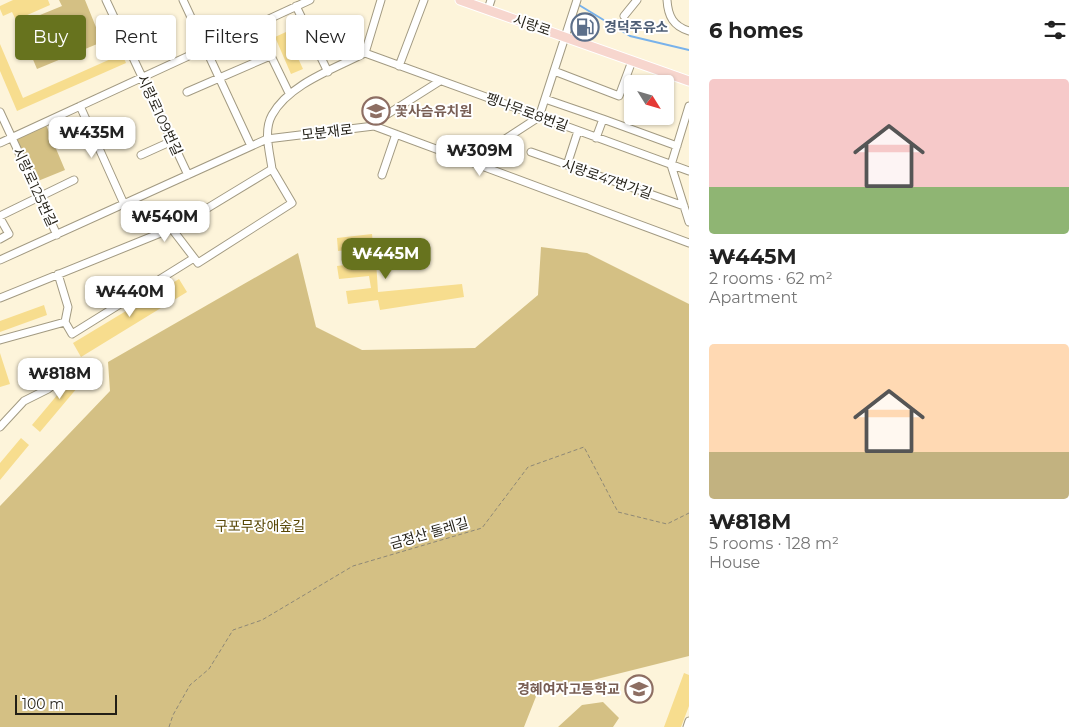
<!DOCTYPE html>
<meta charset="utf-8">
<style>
body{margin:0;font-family:Montserrat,"Noto Sans KR",sans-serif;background:#f2f2f2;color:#222;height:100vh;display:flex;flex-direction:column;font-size:19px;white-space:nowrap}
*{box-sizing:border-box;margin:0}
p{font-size:16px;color:#767676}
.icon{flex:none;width:28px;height:28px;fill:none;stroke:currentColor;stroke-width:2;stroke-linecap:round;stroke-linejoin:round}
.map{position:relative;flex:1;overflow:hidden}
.sheet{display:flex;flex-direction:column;background:#fff;width:400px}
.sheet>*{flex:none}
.banner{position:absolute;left:15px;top:15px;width:475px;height:45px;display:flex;gap:10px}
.needle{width:32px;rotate:127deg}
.controls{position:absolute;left:624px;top:75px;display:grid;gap:10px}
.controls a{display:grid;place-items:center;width:50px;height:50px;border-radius:5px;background:#fff;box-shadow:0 1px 4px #0004;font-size:25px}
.scale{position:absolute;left:15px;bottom:12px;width:102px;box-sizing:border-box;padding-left:5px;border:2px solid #221f16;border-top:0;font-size:14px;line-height:18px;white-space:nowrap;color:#221f16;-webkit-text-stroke:4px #fff;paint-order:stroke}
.price{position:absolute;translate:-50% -42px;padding:0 11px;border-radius:10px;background:#fff;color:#222;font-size:16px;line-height:32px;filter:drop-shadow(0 1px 2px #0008)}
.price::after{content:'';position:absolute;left:50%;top:30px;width:15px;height:11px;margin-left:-8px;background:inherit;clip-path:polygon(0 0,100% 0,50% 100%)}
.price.on{background:#67731e;color:#fff}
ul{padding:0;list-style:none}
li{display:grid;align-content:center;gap:10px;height:265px;padding:0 20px}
li span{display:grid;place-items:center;height:155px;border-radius:5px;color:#555}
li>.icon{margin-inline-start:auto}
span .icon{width:90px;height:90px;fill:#fffc;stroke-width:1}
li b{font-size:21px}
h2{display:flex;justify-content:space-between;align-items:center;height:60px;padding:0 20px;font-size:21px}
.chip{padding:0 18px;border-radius:5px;background:#fff;box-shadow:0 1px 4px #0004;font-size:18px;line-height:45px}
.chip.on{background:#67731e;color:#fff}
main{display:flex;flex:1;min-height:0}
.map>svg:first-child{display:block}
.green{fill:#d4c084}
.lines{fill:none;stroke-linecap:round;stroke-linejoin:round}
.stream{stroke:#78b2eb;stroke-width:2}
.building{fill:#f7dd8e}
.minor-casing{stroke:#a29a82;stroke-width:9}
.major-casing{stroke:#fff;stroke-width:11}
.path{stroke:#8e8876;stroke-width:1;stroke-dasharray:4 2.5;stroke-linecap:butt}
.minor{stroke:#fff;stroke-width:7}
.major{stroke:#f7d6ce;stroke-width:9}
.labels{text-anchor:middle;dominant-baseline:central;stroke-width:4;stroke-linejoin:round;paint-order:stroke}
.street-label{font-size:14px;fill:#221f16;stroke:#fff}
.service-label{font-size:14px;font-weight:bold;fill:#4e5e75;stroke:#fff;text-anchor:start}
.education-label{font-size:14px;font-weight:bold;fill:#785e54;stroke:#fff;text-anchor:start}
.park-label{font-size:14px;fill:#584706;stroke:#fff}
</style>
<main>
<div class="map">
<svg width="689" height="727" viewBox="0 0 689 727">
<rect width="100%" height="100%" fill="#fdf4da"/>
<path class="green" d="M59,0H85L102,42L37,69L18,24L62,6Z
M46,125L65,170L38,181L16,139Z
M541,247L587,253L689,304V656L537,694L524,727H0V506L110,391L108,362L298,253L316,327L362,350L475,348L538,295Z
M603,702L619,718L613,727H558L582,705Z"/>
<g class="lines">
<path class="stream" d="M579,5L630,36L689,50"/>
</g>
<path class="building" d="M13,0H48L50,5L16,20L12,12L3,16L0,9V6Z
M286,32L303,69L291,74L275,37Z
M0,44L23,98L122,54L126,63L17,111L0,71Z
M372,234L373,245H375L378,292L462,284L464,297L380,310L378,300L348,304L346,291L371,288L369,276L339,279L337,266L366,262L364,248L338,251L337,238Z
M179,279L187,292L81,357L73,343Z
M44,305L47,315L0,332V321Z
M0,353L10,384L0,387Z
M80,368L88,375L40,432L32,425Z
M21,438L29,445L0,480V463Z
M684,673L689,675V706L681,727H664Z"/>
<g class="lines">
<g class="minor-casing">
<path id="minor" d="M106,0L188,175
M183,0L251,146
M667,0C668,16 673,26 689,31
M296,6L328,72
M488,9L491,0
M624,16L637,0
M256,25L289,93
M365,53L689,171
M399,66L424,0
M554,71L619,96L632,61
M658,84L663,72
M187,92L270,56
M545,99L603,119
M80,106L124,204
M689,106L671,165L689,222
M0,112L57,235
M646,119V116
M374,126L383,117L440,81
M596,138L603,119L677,146
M0,143L310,0
M531,152L684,206
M141,155L172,141
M478,164L482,154L539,117L577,0
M567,165L578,131
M382,175L396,134
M0,216L74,180
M0,218L9,234L0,239
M172,229L198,263L292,203L272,169
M0,260L267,139L374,126L689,243
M58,274L68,307L65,322L72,334L194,258
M0,298L178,226L272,169C270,153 263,131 272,115C289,84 334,69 365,53L381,0
M0,340L65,322
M0,427L24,401L48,389L69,372
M687,727L689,721"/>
</g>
<g class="major-casing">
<path id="major" d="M460,0L689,81"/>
</g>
<path class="path" d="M169,727L173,715L190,685L209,669L233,630L262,620L353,566L482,528L528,467L584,447L618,512L667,524L689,513"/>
<use href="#minor" class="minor"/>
<use href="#major" class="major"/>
</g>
<defs>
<g id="fuel-ring" transform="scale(1.4375)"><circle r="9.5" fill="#fff" stroke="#5c6f8a" stroke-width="1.5"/><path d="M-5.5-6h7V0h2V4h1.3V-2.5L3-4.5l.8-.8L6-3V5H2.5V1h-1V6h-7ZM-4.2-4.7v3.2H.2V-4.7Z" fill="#5c6f8a"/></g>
<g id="school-ring" transform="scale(1.4375)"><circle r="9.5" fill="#fff" stroke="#8d6e63" stroke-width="1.5"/><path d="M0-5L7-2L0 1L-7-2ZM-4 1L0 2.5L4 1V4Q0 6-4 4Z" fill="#8d6e63"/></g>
</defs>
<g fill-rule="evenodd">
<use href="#fuel-ring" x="585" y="27"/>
<use href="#school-ring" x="376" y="111"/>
<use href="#school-ring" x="639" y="689"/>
</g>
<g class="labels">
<g class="street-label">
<text transform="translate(532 25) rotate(19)">시랑로</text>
<text transform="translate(527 112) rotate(20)">팽나무로8번길</text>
<text transform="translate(160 115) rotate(65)">시랑로109번길</text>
<text transform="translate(327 132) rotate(-7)">모분재로</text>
<text transform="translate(607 179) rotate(19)">시랑로47번가길</text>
<text transform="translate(35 187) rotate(65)">시랑로125번길</text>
<text transform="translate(429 533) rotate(-16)">금정산 둘레길</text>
</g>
<g class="service-label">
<text x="604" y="27">경덕주유소</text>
</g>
<g class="education-label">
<text x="395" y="111">꽃사슴유치원</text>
<text x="620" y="689" text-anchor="end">경혜여자고등학교</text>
</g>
<g class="park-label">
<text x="260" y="526">구포무장애숲길</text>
</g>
</g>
</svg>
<div class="controls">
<a><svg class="needle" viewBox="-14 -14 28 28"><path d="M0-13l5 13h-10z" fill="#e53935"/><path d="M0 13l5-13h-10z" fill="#767676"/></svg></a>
</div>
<div class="scale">100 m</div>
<b class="price" style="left:92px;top:159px">₩435M</b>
<b class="price" style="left:480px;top:177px">₩309M</b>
<b class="price" style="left:165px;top:243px">₩540M</b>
<b class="price on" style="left:386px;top:280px">₩445M</b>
<b class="price" style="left:130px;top:318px">₩440M</b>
<b class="price" style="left:60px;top:400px">₩818M</b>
<div class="banner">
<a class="chip on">Buy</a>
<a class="chip">Rent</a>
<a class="chip">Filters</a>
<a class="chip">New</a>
</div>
</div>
<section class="sheet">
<h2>6 homes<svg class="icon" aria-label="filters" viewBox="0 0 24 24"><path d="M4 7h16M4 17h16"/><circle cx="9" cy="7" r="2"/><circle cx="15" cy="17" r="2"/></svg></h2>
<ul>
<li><span style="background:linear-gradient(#f6c9c9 70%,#8fb573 0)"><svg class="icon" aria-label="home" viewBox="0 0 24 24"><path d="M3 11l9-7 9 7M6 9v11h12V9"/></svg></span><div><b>₩445M</b><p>2 rooms · 62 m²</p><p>Apartment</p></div></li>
<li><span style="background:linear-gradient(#ffd9b3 70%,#c2b280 0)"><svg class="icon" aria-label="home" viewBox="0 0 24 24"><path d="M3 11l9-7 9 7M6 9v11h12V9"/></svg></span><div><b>₩818M</b><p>5 rooms · 128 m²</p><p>House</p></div></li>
</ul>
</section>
</main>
